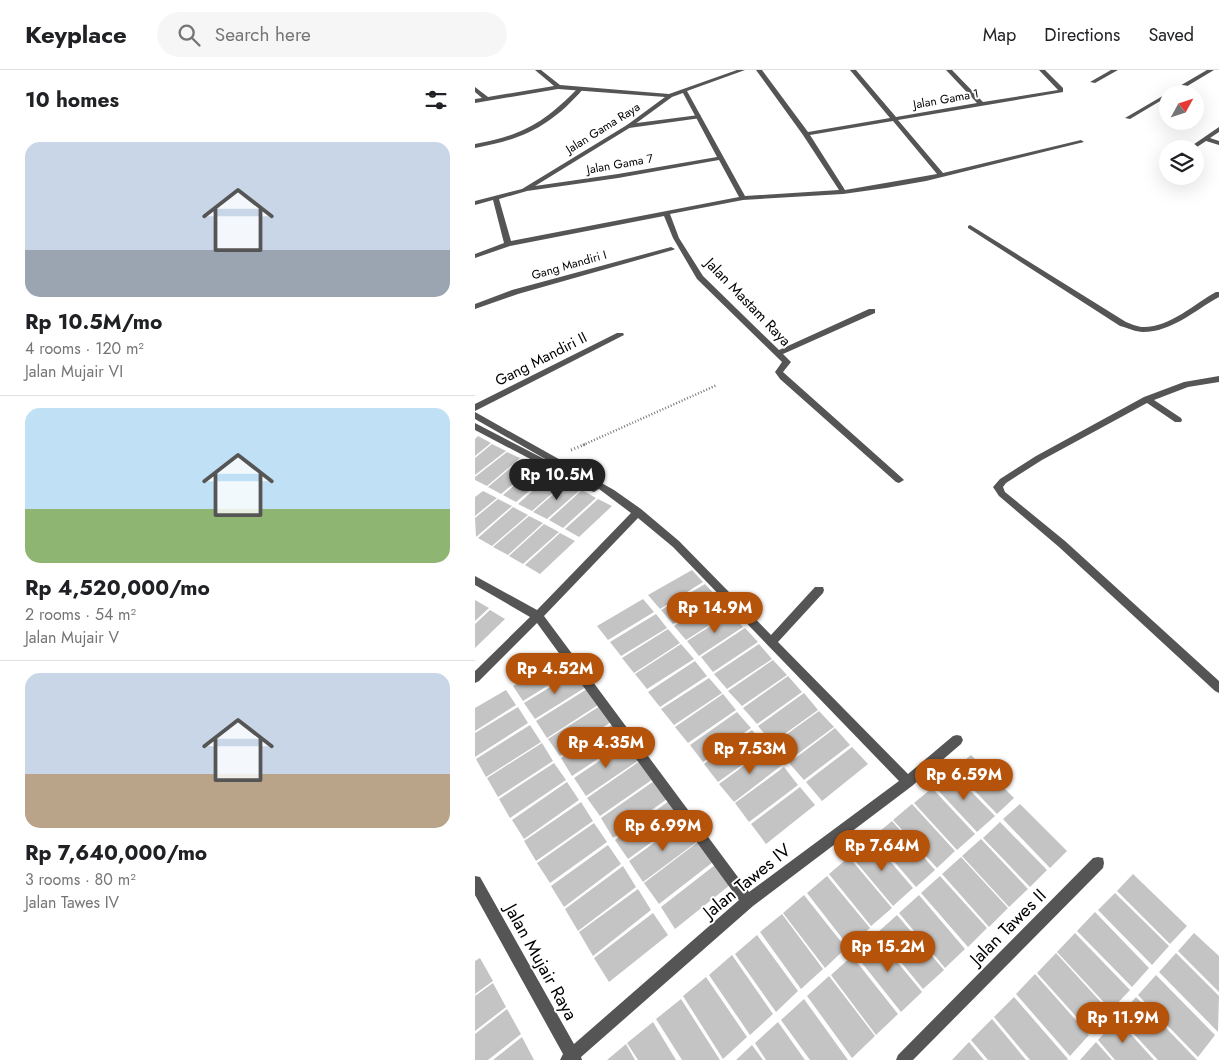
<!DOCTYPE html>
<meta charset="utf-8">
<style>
body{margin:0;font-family:Jost,sans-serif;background:#f6f6f6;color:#202124;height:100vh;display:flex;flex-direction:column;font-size:19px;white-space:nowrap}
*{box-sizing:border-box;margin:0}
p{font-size:16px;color:#757577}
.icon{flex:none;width:28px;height:28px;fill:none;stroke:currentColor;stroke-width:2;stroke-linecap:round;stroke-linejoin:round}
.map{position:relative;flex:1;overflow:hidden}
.side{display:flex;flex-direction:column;background:#fff;width:475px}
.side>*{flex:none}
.needle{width:32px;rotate:50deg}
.fabs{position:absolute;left:684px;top:15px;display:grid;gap:10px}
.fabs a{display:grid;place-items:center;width:45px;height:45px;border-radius:50%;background:#fff;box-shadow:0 5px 20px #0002;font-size:25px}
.price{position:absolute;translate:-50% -42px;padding:0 11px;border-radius:18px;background:#b45309;color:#fff;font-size:16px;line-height:32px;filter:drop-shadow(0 1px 2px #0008)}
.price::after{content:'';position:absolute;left:50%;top:30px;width:15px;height:11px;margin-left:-8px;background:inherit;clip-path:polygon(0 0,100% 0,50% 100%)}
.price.active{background:#222;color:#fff}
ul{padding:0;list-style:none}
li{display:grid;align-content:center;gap:10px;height:265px;padding:0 25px}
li+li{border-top:1px solid #e0e0e0}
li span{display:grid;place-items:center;height:155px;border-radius:15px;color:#555}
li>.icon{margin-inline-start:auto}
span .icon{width:90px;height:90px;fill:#fffc;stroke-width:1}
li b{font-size:21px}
h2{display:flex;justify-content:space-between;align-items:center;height:60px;padding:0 25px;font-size:21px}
header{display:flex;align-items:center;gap:30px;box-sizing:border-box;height:70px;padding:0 25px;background:#fff;border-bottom:1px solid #e0e0e0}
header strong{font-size:24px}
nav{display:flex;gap:28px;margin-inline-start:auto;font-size:18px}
.search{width:350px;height:45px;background:#f6f6f6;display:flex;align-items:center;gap:12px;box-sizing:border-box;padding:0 18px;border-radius:28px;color:#757577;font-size:19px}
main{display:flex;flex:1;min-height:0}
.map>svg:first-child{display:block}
.building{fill:#c4c4c4}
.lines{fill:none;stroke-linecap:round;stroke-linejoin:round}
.path-far1{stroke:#777;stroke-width:2.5;stroke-dasharray:1 2;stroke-linecap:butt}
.path{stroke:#777;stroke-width:3;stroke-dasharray:1 2.5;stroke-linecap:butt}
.service{fill:#555;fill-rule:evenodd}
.minor{fill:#555;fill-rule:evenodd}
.labels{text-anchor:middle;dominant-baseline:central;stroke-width:4;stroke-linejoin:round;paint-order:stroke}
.far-street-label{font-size:12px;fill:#000;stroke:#fff}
.street-label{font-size:15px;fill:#000;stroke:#fff}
.near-street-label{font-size:18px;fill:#000;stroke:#fff}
</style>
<header>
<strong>Keyplace</strong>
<div class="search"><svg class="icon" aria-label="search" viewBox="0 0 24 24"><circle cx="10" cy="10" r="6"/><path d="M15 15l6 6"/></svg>Search here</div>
<nav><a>Map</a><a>Directions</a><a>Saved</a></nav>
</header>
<main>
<section class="side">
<h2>10 homes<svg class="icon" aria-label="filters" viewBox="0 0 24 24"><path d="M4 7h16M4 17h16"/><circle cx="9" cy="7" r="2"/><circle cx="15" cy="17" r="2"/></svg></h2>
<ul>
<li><span style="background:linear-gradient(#c9d6e8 70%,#9aa5b1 0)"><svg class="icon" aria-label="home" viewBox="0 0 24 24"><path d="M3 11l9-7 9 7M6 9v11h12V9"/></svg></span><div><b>Rp 10.5M/mo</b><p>4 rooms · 120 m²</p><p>Jalan Mujair VI</p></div></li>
<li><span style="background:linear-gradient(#bfe0f5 65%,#8fb573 0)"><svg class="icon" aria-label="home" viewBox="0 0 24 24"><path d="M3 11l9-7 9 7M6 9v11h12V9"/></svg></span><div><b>Rp 4,520,000/mo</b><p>2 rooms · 54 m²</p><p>Jalan Mujair V</p></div></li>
<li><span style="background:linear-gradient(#c9d6e8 65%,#b9a48a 0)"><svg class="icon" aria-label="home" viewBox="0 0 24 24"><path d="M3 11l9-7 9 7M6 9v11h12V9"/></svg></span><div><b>Rp 7,640,000/mo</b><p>3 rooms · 80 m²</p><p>Jalan Tawes IV</p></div></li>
</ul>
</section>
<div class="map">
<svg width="744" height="990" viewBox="0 0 744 990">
<rect width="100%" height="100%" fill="#fff"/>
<path class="building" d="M3,366L16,373L0,386V369Z
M17,374L31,381L0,405V388Z
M32,382L45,388L12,416L0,410V407Z
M46,389L60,396L26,424L13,417Z
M61,397L75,404L41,432L28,425Z
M76,404L90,412L57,441L43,434Z
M92,412L105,420L72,449L58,442Z
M107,420L121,428L88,458L74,450Z
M8,421L22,428L0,446V427Z
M23,429L37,436L1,467L0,448Z
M123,429L137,436L104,467L90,459Z
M38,437L53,445L17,476L3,468Z
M54,446L68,453L33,485L18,477Z
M69,454L84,462L48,494L34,486Z
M85,463L100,471L65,504L50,495Z
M217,500L228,512L185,539L173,525Z
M230,514L242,527L198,554L186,540Z
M243,528L255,542L211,570L199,556Z
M168,529L179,542L133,570L122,556Z
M0,530L14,538L0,551Z
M15,540L30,549L0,578V554Z
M256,543L268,557L224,586L212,571Z
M181,544L192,558L146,586L135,572Z
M270,558L283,572L238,602L226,587Z
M193,559L205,573L159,603L147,588Z
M206,574L219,589L172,619L160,604Z
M284,574L297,589L252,619L239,604Z
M88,585L98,600L48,631L38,616Z
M298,590L312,605L267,636L253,621Z
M220,591L232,606L185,637L173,622Z
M100,602L111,617L60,649L49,633Z
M313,606L327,622L282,654L268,638Z
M234,608L247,623L199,655L186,639Z
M112,619L123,635L72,668L61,651Z
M31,620L41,635L0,661V638Z
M329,623L343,640L297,673L283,656Z
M248,624L261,640L213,673L200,657Z
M125,636L136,652L85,686L73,669Z
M43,637L53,653L0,687V663Z
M344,641L359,657L313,691L298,674Z
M262,642L276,658L228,692L215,675Z
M138,654L150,671L97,706L86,688Z
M55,655L66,672L11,707L1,689Z
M360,658L375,675L329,710L314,693Z
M277,660L292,677L243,712L229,694Z
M67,673L78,691L23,727L12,708Z
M151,673L164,690L111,726L99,708Z
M377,677L393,694L347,731L331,712Z
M293,678L307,695L259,732L244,714Z
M496,685L539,728L522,744L479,699Z
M165,691L178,709L125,746L112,728Z
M79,693L91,710L35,748L24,729Z
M309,697L323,715L274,752L260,733Z
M476,701L520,746L502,762L459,716Z
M179,711L192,729L138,768L126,748Z
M92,712L104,730L49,769L37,750Z
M325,717L340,735L291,774L276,754Z
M457,718L500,764L482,780L439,733Z
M194,731L207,750L153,789L140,770Z
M106,732L118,751L61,791L49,771Z
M437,734L480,781L462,798L418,750Z
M545,734L592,781L575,798L528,749Z
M417,751L460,800L441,817L398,767Z
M208,752L223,771L168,812L154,791Z
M525,752L572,800L555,817L508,768Z
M119,753L132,772L75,813L62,793Z
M396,769L438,818L418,836L376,786Z
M506,769L553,819L534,837L487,786Z
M223,772L238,792L184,834L169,813Z
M133,775L146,794L89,837L76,816Z
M374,787L417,838L396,856L354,804Z
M486,787L533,838L514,857L467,804Z
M240,795L255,815L200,859L186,837Z
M148,796L161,817L103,861L90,839Z
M658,804L712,856L695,874L642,821Z
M352,806L395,858L374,877L332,823Z
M465,806L512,858L493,877L446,823Z
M163,819L176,840L118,886L104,862Z
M640,823L694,876L677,895L623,840Z
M329,825L371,878L350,898L308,843Z
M444,825L490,879L470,898L424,843Z
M620,842L674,898L657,917L602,861Z
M178,843L193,865L134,912L119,888Z
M307,844L348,899L326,919L285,862Z
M422,845L469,900L448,919L402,863Z
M600,863L655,920L636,940L582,882Z
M719,863L744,886V922L703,881Z
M282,865L323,921L301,942L260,884Z
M400,865L447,922L426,942L379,883Z
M581,883L635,942L616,963L562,903Z
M701,883L744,926L743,962L684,902Z
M257,885L298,944L275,965L234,905Z
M377,886L423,944L401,965L356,905Z
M5,888L18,911L0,924V891Z
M560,904L614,965L595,986L541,924Z
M681,905L740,965L723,987L663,925Z
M354,906L400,966L377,988L332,926Z
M231,907L272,967L248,989L208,926Z
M18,913L31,937L0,961V926Z
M539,927L593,989L592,990H555L519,947Z
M661,927L722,990H683L643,947Z
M206,929L245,990H207L181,949Z
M329,929L373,990H335L306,950Z
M32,939L46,964L13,990H0V964Z
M517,949L551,990H513L496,970Z
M642,949L679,990H640L623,970Z
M178,952L201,990H163L152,973Z
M303,952L330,990H291L280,973Z
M47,967L59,990H18Z
M494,972L509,990H477Z
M621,972L637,990H605Z
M151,974L160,990H132Z
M277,975L288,990H261Z"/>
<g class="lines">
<path class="path-far1" d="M108,375L242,315"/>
<path class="path" d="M96,380L111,374"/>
<path class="service" d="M104,17L109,18C76,56 49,69 0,78V74C49,65 70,52 104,17Z
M224,45L226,46V48L154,58L151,56L154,54Z"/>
<path class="minor" d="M60,0H66L85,15L194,24L262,0H270L212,21L270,126L364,120L328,65L281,0H287L333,62L415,48L375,0H381L421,47L502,33L471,0H477L508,32L583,20L564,0H570L588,18V22L423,50L468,103L606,70L609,72L451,111L411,118L368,124L268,130L195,144L204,168L228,206L304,280L394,239H400V243L308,284L316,292L308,302L427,408L429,410L424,413L421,412L305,309L300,302L307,292L222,209L198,168L189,146L35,176L0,188V184L29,173L18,130L0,135V131L47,119L152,55L190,27L83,19L0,33V29L7,28L0,22V17L13,27L79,16ZM208,23L242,87L143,104L60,116L156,57L197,27ZM418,51L462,104L370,120L335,65ZM244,90L264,127L36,171L24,129L52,121L143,108Z
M636,0H643L620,13L615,12Z
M732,0H739L699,24H692V27L655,49L650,48Z
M744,57V62L735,68L744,71V75L731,71L719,79H712Z
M495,155L651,252C656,254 661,256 666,257C693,259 719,234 741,222H744V227C720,240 697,262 668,262C661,262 653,258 645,256L493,158V156Z
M196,177L200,179L198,180L43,224L0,239V234L37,220Z
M142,263H148L149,265L0,341V334Z
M744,306V312L713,317L679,330L706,348L707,350L706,352H700L672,333L567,390L531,413L528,417L530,422L590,471L744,611V623L740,621L584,477L524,426L518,417L525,409L561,386L669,327L709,312Z
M0,342L139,420L166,439L204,471L296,565L340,517H348L349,520L348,523L303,572L433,704L478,666L482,665L486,666L488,670L486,674L437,716L278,836L106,987L107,990H85L88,984L0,825V806L5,807L99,974L264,830L62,553L4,611L0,613V601L55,547L0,515V506L62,540L156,443L124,419L119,422L116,421L0,360V353L79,394L0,349ZM163,448L198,477L424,711L274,822L69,546Z
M623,787L628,788L629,793L628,798L438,990H421L423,985L618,788Z"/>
</g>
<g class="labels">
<g class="far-street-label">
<text transform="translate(471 29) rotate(-10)">Jalan Gama 1</text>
<text transform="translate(128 58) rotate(-32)">Jalan Gama Raya</text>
<text transform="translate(145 94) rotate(-10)">Jalan Gama 7</text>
<text transform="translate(94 195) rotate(-16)">Gang Mandiri I</text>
</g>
<g class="street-label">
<text transform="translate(273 232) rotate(46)">Jalan Mastam Raya</text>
<text transform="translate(66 289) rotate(-27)">Gang Mandiri II</text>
</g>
<g class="near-street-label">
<text transform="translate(272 811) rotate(-39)">Jalan Tawes IV</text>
<text transform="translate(533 857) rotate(-45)">Jalan Tawes II</text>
<text transform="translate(66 892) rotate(61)">Jalan Mujair Raya</text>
</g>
</g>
</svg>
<div class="fabs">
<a><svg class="needle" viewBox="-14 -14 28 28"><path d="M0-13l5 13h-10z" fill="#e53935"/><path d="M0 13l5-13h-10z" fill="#757577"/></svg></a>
<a><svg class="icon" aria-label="layers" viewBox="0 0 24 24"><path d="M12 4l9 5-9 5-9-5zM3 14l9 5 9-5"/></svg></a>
</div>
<b class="price active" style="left:82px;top:431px">Rp 10.5M</b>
<b class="price" style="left:240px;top:564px">Rp 14.9M</b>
<b class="price" style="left:80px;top:625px">Rp 4.52M</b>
<b class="price" style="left:131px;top:699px">Rp 4.35M</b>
<b class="price" style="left:275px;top:705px">Rp 7.53M</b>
<b class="price" style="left:489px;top:731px">Rp 6.59M</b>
<b class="price" style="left:188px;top:782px">Rp 6.99M</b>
<b class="price" style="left:407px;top:802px">Rp 7.64M</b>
<b class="price" style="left:413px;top:903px">Rp 15.2M</b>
<b class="price" style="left:648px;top:974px">Rp 11.9M</b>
</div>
</main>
